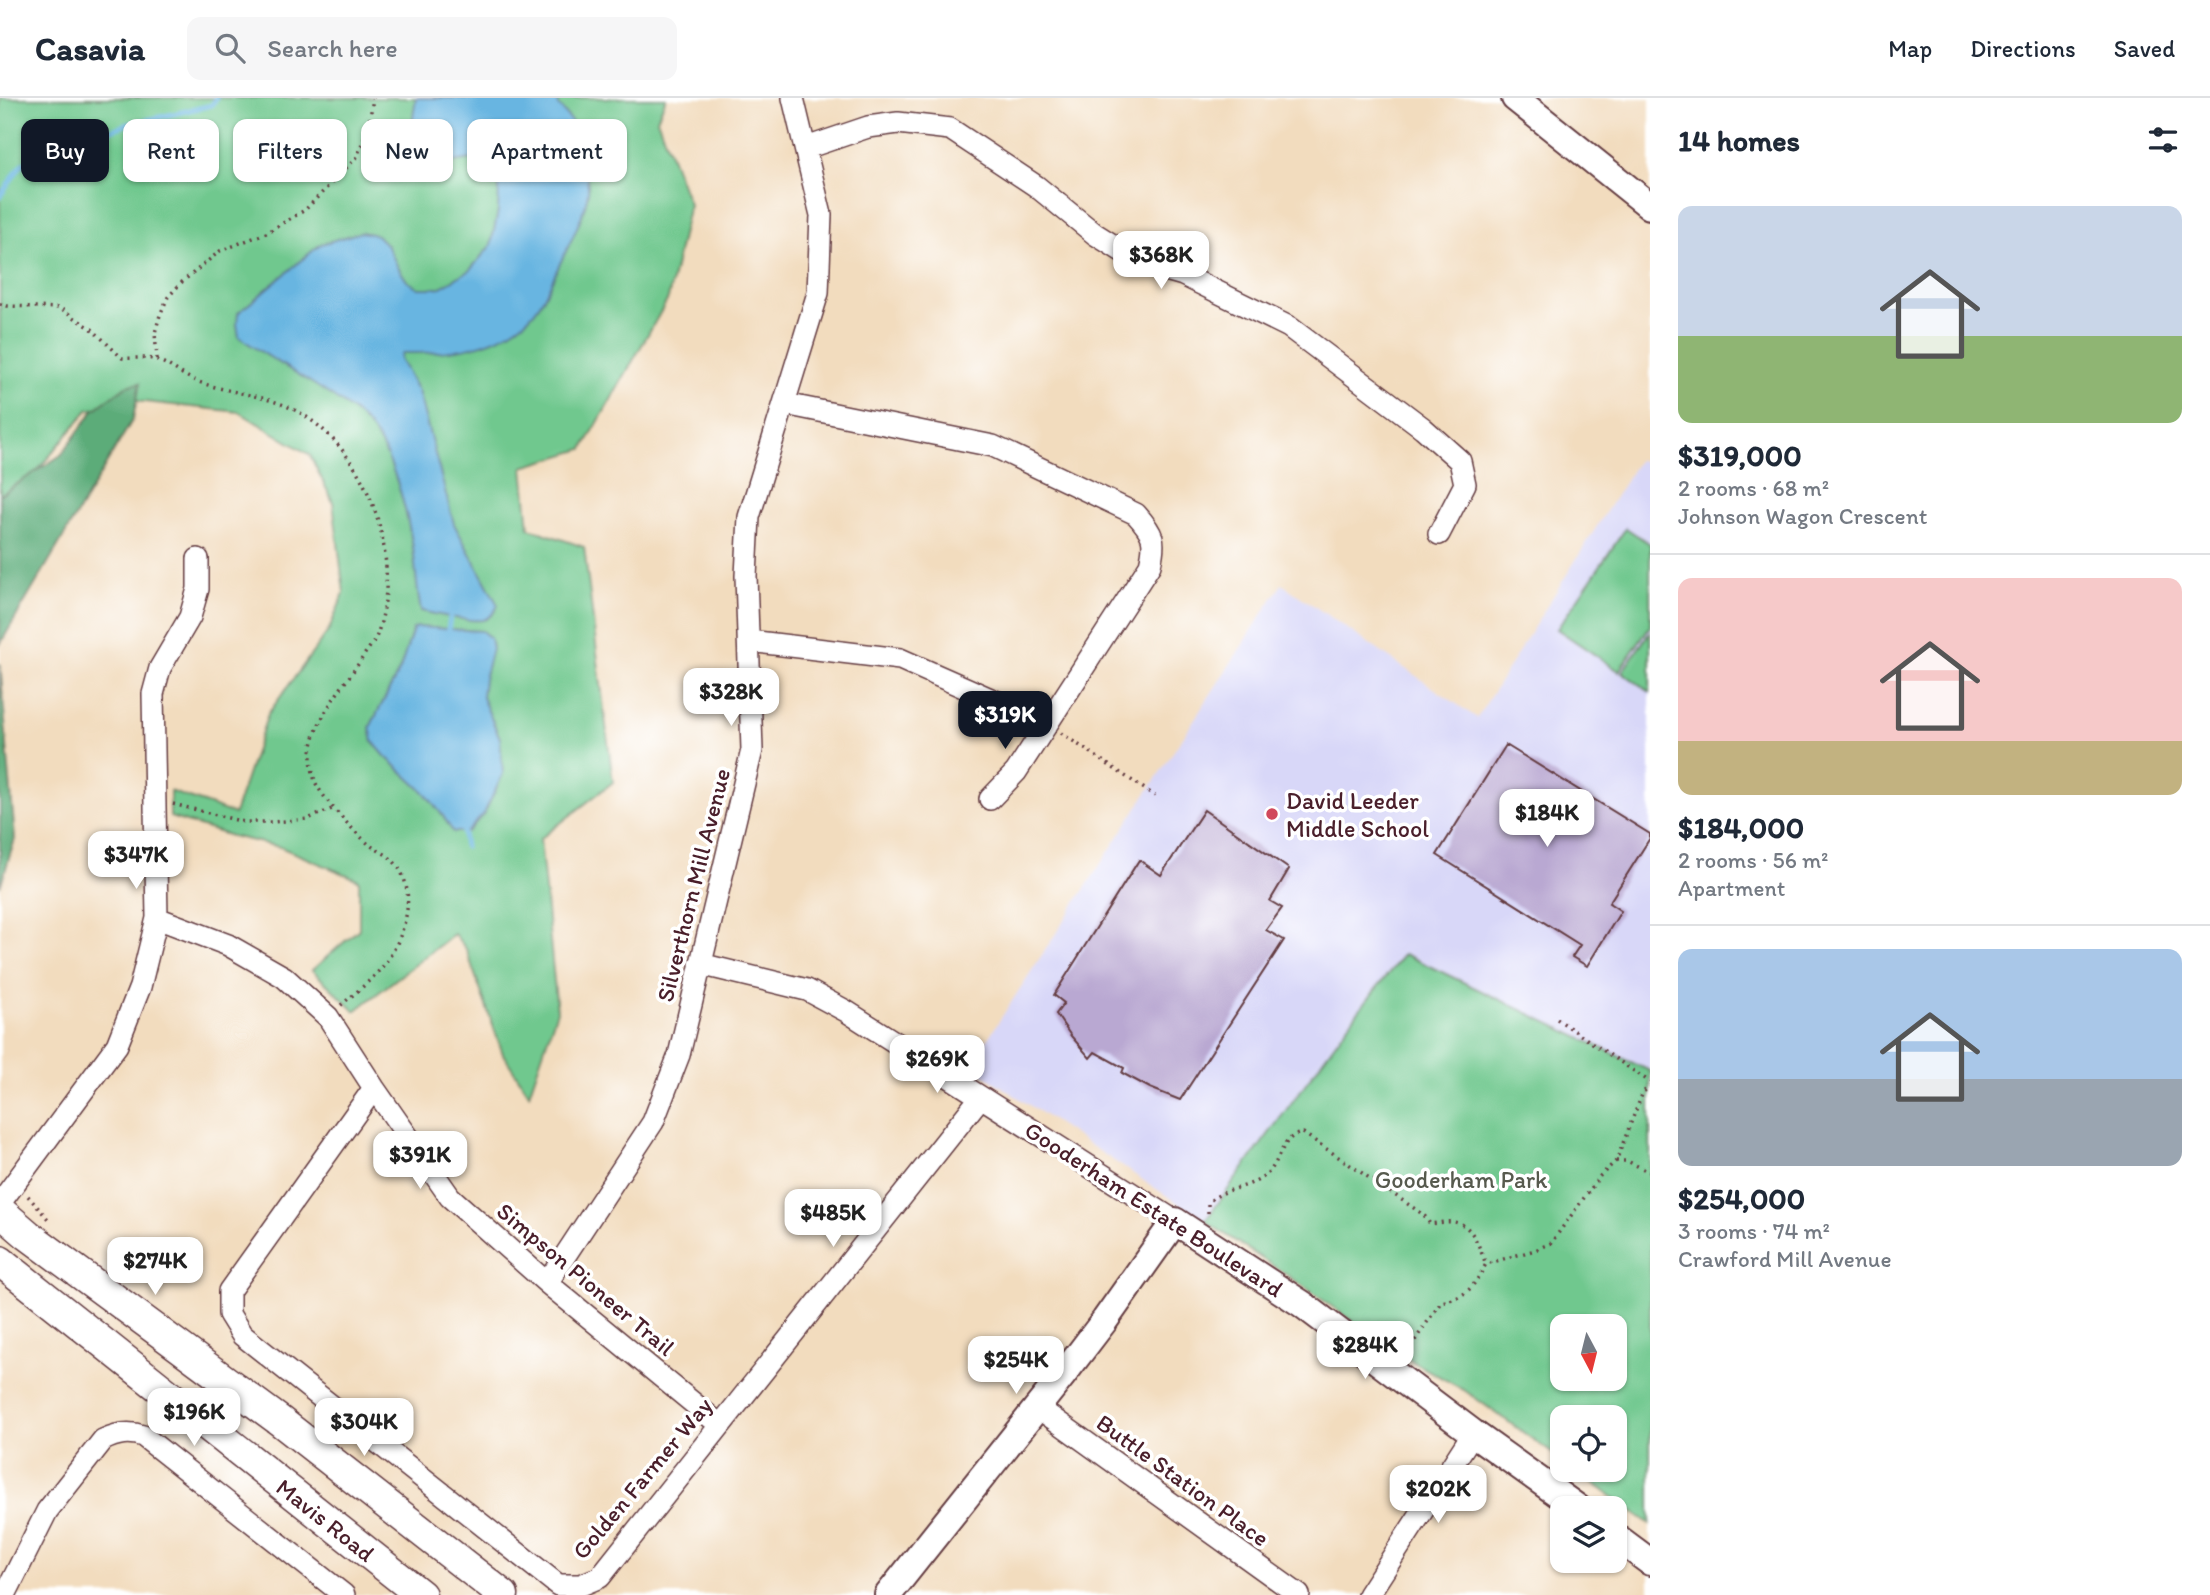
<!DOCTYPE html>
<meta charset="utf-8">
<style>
body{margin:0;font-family:Itim,sans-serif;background:#f6f6f7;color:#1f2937;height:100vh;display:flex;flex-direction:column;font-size:26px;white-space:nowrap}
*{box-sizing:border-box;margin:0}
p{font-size:23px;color:#747a83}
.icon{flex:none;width:38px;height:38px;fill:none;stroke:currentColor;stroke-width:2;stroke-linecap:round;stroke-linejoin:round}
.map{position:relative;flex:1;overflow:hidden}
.details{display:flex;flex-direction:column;background:#fff;width:560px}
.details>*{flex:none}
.banner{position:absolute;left:21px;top:21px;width:665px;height:63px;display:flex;gap:14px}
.needle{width:46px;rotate:173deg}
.tools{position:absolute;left:1550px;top:1216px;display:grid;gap:14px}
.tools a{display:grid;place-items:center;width:77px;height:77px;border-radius:14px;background:#fff;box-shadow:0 2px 5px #0004;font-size:35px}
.price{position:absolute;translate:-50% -60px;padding:0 16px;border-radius:14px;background:#fff;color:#222;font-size:23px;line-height:46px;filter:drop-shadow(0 2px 4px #0008)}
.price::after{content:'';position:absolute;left:50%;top:42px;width:21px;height:16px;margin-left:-10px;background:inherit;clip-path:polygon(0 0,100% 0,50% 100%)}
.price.current{background:#111827;color:#fff}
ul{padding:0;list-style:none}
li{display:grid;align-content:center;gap:14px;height:371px;padding:0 28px}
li+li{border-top:2px solid #e0e1e3}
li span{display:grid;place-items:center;height:217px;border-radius:14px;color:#555}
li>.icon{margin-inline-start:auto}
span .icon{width:126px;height:126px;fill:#fffc;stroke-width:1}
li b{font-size:30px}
h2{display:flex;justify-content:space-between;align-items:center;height:84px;padding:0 28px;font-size:30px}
.pill{padding:0 24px;border-radius:14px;background:#fff;box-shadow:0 2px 5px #0004;font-size:24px;line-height:63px}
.pill.current{background:#111827;color:#fff}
header{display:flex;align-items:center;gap:42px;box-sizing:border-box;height:98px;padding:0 35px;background:#fff;border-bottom:2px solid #e0e1e3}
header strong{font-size:33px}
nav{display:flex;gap:38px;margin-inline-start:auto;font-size:24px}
.search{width:490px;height:63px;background:#f6f6f7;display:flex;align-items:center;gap:18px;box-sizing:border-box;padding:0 24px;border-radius:14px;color:#747a83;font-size:26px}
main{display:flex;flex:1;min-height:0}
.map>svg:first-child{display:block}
.built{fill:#d8d7f8}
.green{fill:#6fc88e;stroke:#5c745c;stroke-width:2;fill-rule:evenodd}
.forest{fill:#5bac79;stroke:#526652;stroke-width:2}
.water{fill:#67b5e1;stroke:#586a86;stroke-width:2}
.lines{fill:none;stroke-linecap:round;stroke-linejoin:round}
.stream{stroke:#67b5e1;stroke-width:5}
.building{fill:#b9a8d2}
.minor-casing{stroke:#633b41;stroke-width:24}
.tertiary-casing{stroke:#633b41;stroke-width:30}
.secondary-casing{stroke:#633b41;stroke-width:33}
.path{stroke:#633b41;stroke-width:3.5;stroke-dasharray:2 5;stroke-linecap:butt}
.minor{stroke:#fff;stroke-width:21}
.tertiary{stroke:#fff;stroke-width:26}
.secondary{stroke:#fff;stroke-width:30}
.poi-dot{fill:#d1495b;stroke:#fff;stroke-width:2.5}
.labels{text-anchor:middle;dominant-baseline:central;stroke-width:7;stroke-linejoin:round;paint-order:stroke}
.poi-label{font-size:24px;fill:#4a1f2b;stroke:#fff;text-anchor:start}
.street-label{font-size:24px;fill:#4a1f2b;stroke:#fff}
.park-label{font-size:24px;fill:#575a4e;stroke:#fff}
</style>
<header>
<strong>Casavia</strong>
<div class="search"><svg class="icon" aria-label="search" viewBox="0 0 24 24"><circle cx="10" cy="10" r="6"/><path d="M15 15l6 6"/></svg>Search here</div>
<nav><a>Map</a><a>Directions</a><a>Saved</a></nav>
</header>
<main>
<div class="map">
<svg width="1650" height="1497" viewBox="0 0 1650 1497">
<rect width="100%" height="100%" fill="#fff"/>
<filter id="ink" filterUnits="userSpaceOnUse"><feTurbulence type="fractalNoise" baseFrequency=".0143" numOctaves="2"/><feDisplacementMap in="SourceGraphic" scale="14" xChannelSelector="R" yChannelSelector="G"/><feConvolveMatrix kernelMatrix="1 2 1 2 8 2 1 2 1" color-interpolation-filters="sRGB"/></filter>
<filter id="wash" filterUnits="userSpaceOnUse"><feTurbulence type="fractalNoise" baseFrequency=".00686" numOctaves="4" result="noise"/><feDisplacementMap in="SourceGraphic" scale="28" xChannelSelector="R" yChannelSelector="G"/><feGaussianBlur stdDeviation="1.57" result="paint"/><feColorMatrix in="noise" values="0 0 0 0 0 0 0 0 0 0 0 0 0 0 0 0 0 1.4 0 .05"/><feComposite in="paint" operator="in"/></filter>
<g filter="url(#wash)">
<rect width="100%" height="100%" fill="#f2dcbe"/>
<path class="built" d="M1639,361L1650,370V973L1404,856L1363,907L1205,1123L970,968L1282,486L1477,620Z"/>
<path class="green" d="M0,0H666L657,21L689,106L668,201L583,351L523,369L529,430L584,449L613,684L540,741L557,913L529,996L503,956L466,851L454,836L355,913L312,872L359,831V782L280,749L231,738L170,719V693L234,716L268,616L329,532L344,495L333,404L310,357L239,314L135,303L88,312L2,415L0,424Z
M1626,430L1650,446V528L1619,573L1557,531Z
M1650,534V594L1622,574Z
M1404,856L1650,973V1426L1575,1372H1615V1320H1563V1363L1464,1292L1397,1255L1296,1183L1205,1123L1363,907ZM1615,1228V1281H1563V1228Z"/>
<path class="forest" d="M140,285L133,321L0,546V397L61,357L94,312L126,288Z
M0,565L15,741L0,789Z"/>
<path class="water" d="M416,0H559L558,7C577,28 583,41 586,69C586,77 589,87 588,95C583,122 569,146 558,170C549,189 541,211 524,224C489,252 444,256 402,255L400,261L418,293L454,426L498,507C496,513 490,520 483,522C471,524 434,516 421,513C416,490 416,467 412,444C404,402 390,342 355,315C319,286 277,266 239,239L237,227L238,215L321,146L361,134L377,137L387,147L398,169L407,183L419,190H439L470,172L491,147L498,113L499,87L490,68L472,61L440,66L421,63C407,36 412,28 416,0Z
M417,529L482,533L490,540L492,551L484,581L482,599L500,640L503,676L484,716L467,734H453L443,718L424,694L385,658L373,644L370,629L400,571L413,531Z"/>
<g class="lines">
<path class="stream" d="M0,98L22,66L125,27L212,7L216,0
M447,538L451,513
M462,728L465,749"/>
</g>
<g id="blocks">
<path class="building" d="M1506,647L1650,736V740L1609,805L1621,813L1587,868L1572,859L1580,847L1437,757Z
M1204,712L1289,771L1270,803L1282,810L1266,832L1284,842L1180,1002L1150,990L1122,975L1124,970L1095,954L1090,960L1071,938L1056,916L1064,905L1054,897L1139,762L1161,777Z"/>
</g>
</g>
<g filter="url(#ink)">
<use href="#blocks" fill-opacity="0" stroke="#633b41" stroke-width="2"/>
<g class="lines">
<g class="minor-casing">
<path id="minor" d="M806,50L868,29L898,25L950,31L1036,88L1095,136L1141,165L1183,177L1289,229L1423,330L1460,363L1465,386L1439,436
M785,306L993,348L1136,416C1154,436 1156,442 1150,467L1016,674L990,701
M749,543L900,561L1047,626
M157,820L228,847L284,879L328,919L374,990L450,1099L547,1185L720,1327
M700,866L807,892L846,913L1175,1123
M374,990L229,1193V1216L242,1237L558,1487H581L600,1479L980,1000
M0,1105L117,947L140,889L157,820L153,596L160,570L190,519L198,491V461
M547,1185L653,1024L679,957L752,652L746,478L749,419L818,195L821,117L793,0
M1037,1309L1299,1497
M5,1497L47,1413L103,1342C117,1335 129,1333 143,1338L344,1497
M1368,1497L1473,1335"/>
</g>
<g class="tertiary-casing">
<path id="tertiary" d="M1515,0L1650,108
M1615,1438L1650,1464
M888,1497L1063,1277L1105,1222L1175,1123L1302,1206L1473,1335L1578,1410"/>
</g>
<g class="secondary-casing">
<g id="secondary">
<path d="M0,1113L28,1137L280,1323L503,1497"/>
<path id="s1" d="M0,1163L421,1497"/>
</g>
</g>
<path class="path" d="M0,206L7,208L60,210L92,231L122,260C134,261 149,258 159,263C172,268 183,278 196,283C228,295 262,296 293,311C368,349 405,459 377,537C374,545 367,552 363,559C344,588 309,626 311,662C312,668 313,677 315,683C320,698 356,736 370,747C375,751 382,754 388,758C422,786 406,839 383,868C371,883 354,896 340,908
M157,261L155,235L160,217L168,199L182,184L220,153L266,135L305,112L357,59L369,27L373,0
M1061,635L1155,698
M173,706L244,724H273L308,721L334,710
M1557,921L1650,984
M1616,1063H1627L1650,1074
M28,1098L48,1121
M1208,1115V1105C1224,1088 1251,1092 1268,1075C1281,1062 1282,1037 1303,1035L1424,1117L1430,1126C1438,1125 1450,1122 1458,1125C1474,1129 1480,1152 1486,1166
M1407,1254L1441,1204C1468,1199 1473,1189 1486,1166L1535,1152L1551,1145L1600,1078L1616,1063L1643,994L1650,989"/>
<use href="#minor" class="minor"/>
<use href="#tertiary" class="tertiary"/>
<use href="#secondary" class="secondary"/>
</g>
</g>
<circle class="poi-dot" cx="1272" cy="716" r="7"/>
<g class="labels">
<g class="poi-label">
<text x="1286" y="702">David Leeder<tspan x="1286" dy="28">Middle School</tspan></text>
</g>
<g class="street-label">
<text transform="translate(693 787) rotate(-76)">Silverthorn Mill Avenue</text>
<text transform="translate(1154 1111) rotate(33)">Gooderham Estate Boulevard</text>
<text transform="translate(586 1181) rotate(40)">Simpson Pioneer Trail</text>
<text transform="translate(642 1380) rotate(-50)">Golden Farmer Way</text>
<text transform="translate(1183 1382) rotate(36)">Buttle Station Place</text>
<text stroke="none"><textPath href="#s1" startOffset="416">Mavis Road</textPath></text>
</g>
<g class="park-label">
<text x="1461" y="1081">Gooderham Park</text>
</g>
</g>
</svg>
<div class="tools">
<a><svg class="needle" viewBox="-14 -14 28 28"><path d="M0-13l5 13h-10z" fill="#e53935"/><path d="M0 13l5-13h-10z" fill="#747a83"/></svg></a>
<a><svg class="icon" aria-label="locate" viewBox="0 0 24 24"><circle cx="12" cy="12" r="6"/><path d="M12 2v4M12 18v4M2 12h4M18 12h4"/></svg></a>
<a><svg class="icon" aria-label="layers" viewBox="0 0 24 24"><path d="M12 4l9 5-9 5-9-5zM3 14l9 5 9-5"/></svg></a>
</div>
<b class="price" style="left:1161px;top:193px">$368K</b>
<b class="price" style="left:731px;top:630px">$328K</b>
<b class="price current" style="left:1005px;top:653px">$319K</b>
<b class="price" style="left:1547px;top:751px">$184K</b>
<b class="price" style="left:136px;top:793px">$347K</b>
<b class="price" style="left:937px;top:997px">$269K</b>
<b class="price" style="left:420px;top:1093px">$391K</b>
<b class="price" style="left:833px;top:1151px">$485K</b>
<b class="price" style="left:155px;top:1199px">$274K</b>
<b class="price" style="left:1365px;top:1283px">$284K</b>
<b class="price" style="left:1016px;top:1298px">$254K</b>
<b class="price" style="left:194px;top:1350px">$196K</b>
<b class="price" style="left:364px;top:1360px">$304K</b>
<b class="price" style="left:1438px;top:1427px">$202K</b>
<div class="banner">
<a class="pill current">Buy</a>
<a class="pill">Rent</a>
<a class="pill">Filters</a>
<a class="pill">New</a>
<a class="pill">Apartment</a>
</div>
</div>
<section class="details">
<h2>14 homes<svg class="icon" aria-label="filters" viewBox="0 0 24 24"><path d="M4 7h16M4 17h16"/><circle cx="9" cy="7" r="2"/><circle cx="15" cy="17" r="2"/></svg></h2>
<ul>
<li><span style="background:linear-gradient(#c9d6e8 60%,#8fb573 0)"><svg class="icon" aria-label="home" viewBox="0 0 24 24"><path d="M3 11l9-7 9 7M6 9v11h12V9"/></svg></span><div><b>$319,000</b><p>2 rooms · 68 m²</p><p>Johnson Wagon Crescent</p></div></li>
<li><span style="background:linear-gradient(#f6c9c9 75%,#c2b280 0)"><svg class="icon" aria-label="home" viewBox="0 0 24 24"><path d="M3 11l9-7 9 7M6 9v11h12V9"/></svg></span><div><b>$184,000</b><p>2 rooms · 56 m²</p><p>Apartment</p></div></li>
<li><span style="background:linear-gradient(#a9c7e8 60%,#9aa5b1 0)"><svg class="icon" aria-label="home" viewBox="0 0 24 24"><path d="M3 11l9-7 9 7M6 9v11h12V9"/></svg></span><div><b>$254,000</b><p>3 rooms · 74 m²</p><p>Crawford Mill Avenue</p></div></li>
</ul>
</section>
</main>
